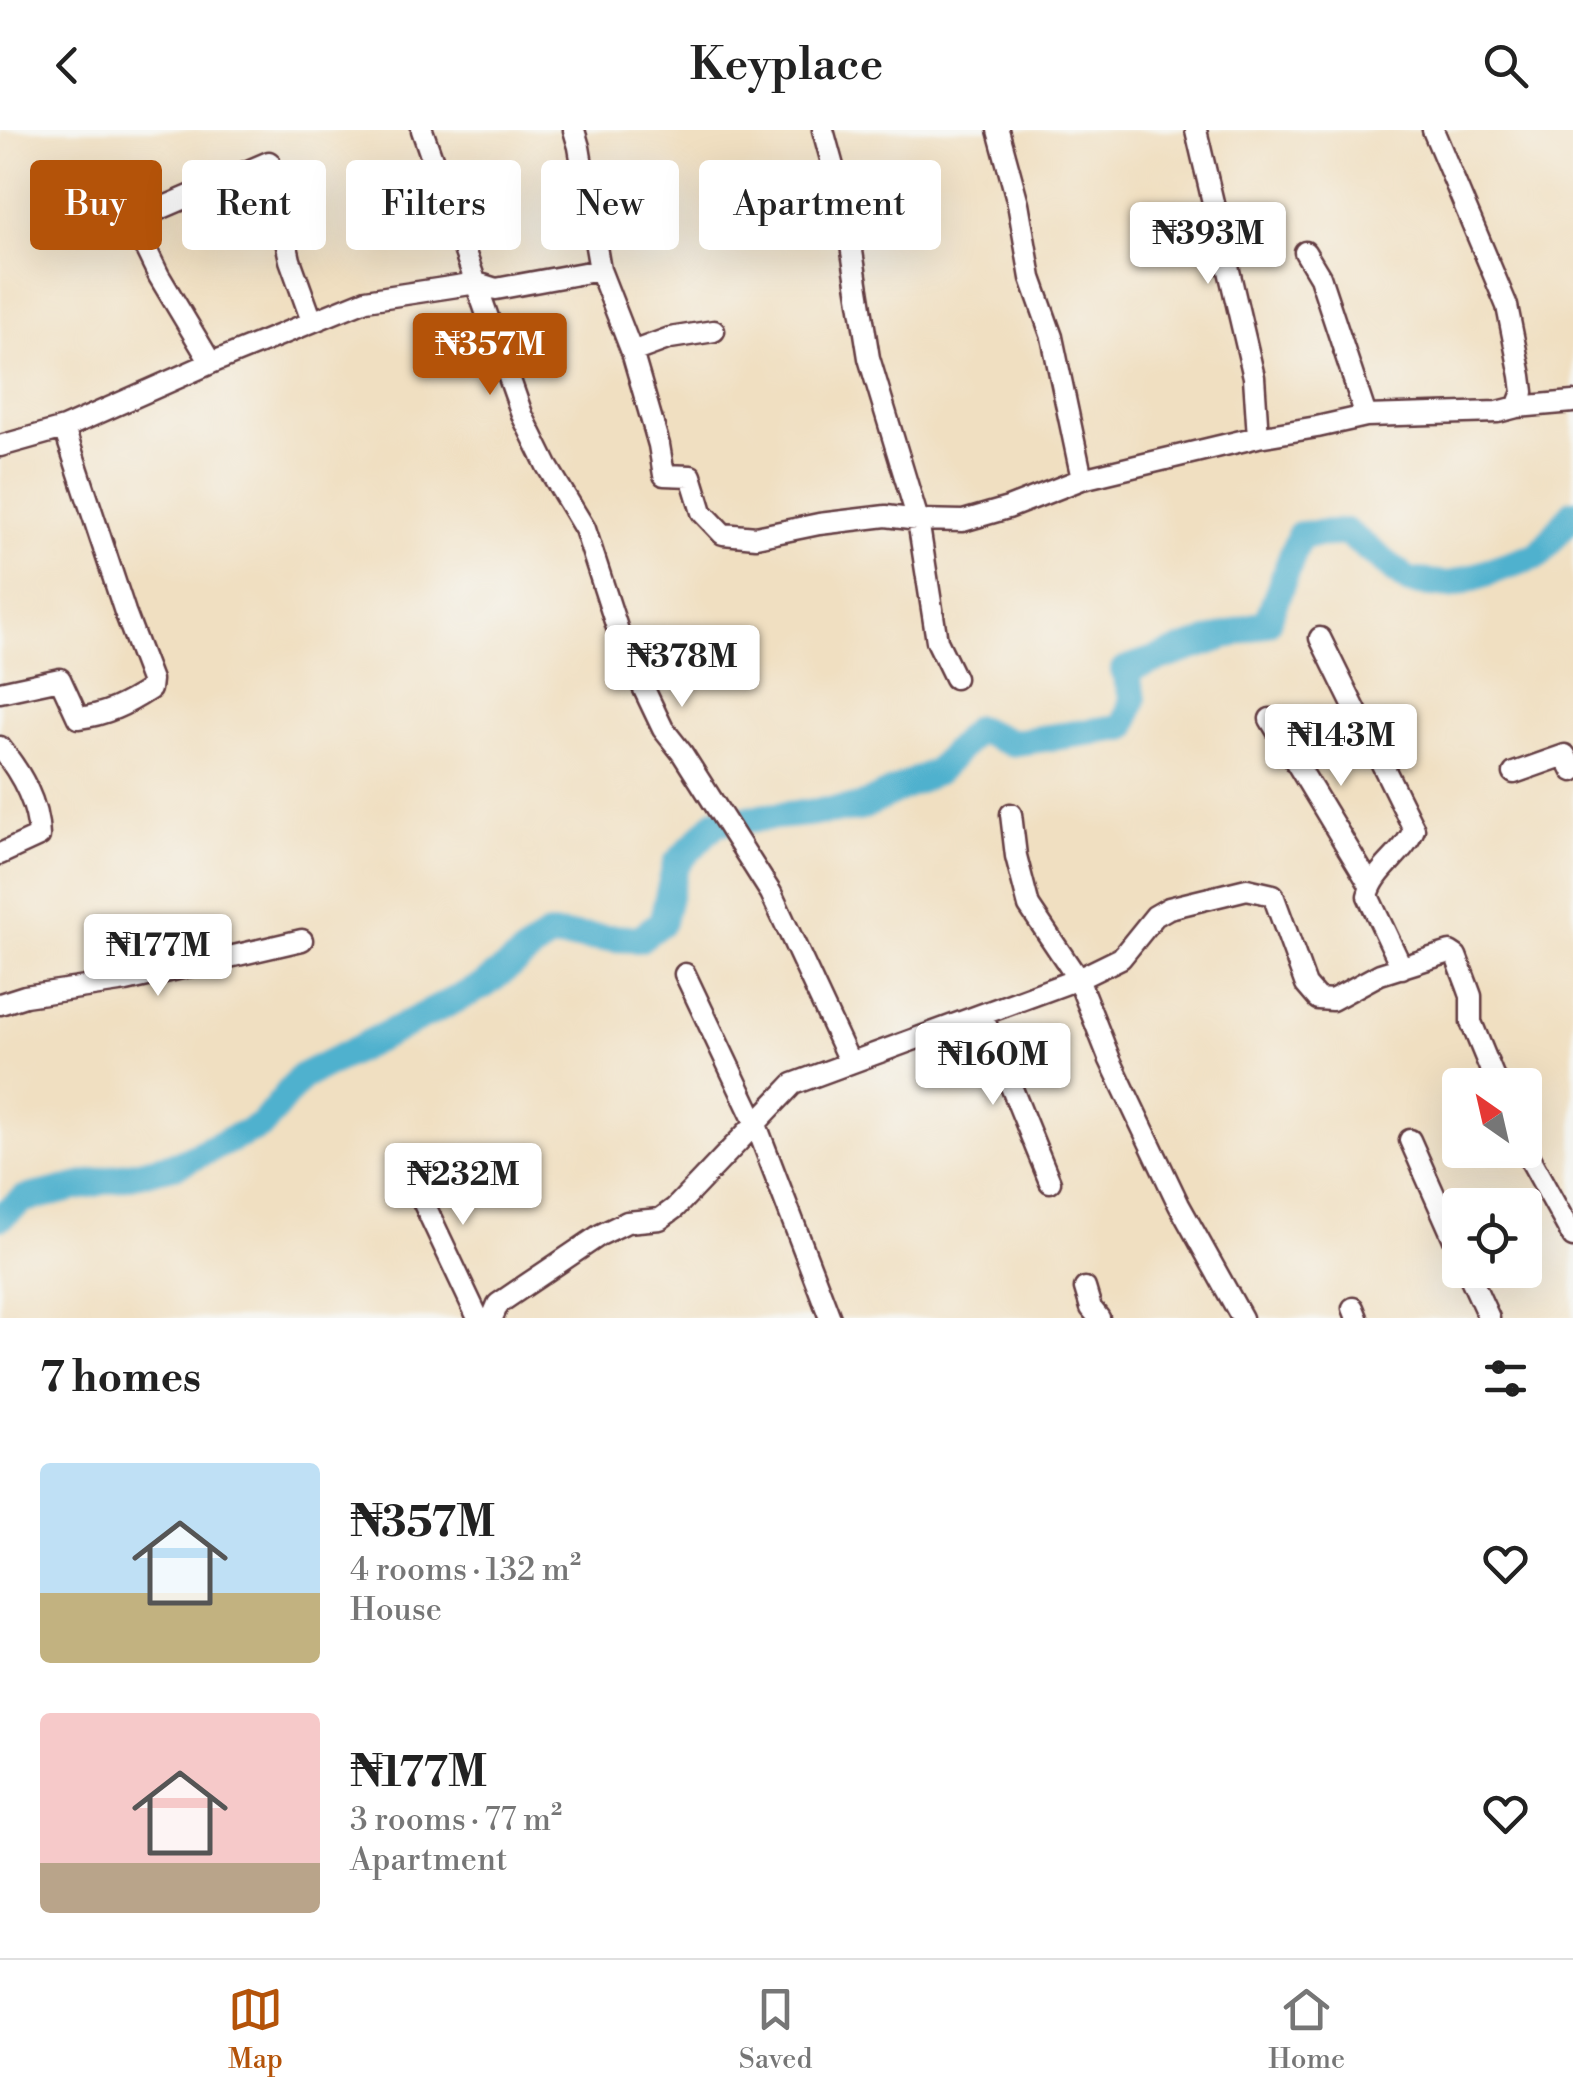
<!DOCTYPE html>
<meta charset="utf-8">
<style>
body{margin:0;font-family:"Libre Bodoni",serif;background:#f6f6f6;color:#222;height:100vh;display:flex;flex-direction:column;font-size:38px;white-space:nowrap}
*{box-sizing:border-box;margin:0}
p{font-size:32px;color:#767676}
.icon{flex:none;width:55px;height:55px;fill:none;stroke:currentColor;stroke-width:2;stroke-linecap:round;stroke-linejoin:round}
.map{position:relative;height:1188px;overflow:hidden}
.sheet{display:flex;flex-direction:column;background:#fff;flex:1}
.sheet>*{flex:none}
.hud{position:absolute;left:30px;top:30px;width:1000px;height:90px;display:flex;gap:20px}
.needle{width:65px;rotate:326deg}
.controls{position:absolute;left:1442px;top:938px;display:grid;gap:20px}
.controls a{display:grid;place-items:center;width:100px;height:100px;border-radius:10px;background:#fff;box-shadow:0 10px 40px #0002;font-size:50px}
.price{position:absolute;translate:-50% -85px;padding:0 22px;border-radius:10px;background:#fff;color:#222;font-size:32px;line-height:65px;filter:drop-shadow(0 2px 5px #0008)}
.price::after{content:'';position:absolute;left:50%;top:60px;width:30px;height:22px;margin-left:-15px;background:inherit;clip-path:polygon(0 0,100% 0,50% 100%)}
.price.current{background:#b45309;color:#fff}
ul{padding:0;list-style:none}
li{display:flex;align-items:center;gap:30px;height:250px;padding:0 40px}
li span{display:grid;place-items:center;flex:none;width:280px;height:200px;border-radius:10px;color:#555}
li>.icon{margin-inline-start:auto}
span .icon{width:120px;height:120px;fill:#fffc;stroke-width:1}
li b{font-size:42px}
h2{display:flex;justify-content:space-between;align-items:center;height:120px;padding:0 40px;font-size:42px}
.pill{padding:0 35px;border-radius:10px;background:#fff;box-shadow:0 10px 40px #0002;font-size:35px;line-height:90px}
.pill.current{background:#b45309;color:#fff}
header{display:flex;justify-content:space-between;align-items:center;height:130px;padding:0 40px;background:#fff;font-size:45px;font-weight:600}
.dock{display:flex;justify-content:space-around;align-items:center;height:140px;border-top:2px solid #e0e0e0;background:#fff;font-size:28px;color:#767676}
.dock a{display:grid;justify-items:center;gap:5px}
.dock .current{color:#b45309}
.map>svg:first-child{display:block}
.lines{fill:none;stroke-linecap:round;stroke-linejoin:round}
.river{stroke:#4fb1ce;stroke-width:28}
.minor-casing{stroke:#633c42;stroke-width:25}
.minor{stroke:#fff;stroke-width:20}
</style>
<header><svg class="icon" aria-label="back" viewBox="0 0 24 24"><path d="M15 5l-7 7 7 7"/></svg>Keyplace<svg class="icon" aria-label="search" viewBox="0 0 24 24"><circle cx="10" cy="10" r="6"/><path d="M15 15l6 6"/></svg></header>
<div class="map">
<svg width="1573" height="1188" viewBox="0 0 1573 1188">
<rect width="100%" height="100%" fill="#f6f6f2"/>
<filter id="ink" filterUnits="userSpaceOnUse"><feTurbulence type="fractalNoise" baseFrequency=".01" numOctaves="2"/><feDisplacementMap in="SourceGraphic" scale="20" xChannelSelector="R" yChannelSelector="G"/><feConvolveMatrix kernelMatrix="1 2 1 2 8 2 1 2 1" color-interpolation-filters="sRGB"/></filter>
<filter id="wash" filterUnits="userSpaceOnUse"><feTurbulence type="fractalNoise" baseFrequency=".0048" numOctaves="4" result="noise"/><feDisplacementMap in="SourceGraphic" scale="40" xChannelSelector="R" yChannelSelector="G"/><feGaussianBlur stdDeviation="2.25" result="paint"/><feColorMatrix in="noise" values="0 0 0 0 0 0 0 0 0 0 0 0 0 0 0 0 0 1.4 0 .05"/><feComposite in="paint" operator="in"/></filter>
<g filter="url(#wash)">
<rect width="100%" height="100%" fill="#f0dfc1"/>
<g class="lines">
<path class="river" d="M0,1087L24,1069L178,1034L262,995L301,947L483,856L549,806L639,809L662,792L676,734L716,692L859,678L937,641L977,599L1011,613L1124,597L1133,569L1124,540L1267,492L1300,405L1346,402L1409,451L1450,455L1539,425L1573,383"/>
</g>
</g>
<g filter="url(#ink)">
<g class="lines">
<g class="minor-casing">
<path id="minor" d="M422,0L523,287L547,336L585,399L622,513L663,599L682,623L771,763L850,933
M574,0L579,17L600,140L632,222L670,208L714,201
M823,0L846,84L869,228L918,390L937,511L955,548
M998,0L1018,73L1031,148L1052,207L1082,349
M1196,0L1254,247L1258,307
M1433,0L1507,176L1521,246L1523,262L1517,277
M121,68L159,146L211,233
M134,90L269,32L290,130L312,191
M762,101L846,84
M1305,122L1320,147L1366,286
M632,222L659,315L664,345L691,346L702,382L723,404L756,407L819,394L886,386L918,390L963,391L1008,378L1082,349L1258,307L1317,297L1366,286L1498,282L1517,277L1573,272
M0,316L64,298L211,233L366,170L477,153L496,159L600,140
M1320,508L1414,699C1404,725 1374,739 1368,766L1402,838
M0,562L60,549L78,588C106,585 127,574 150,559L151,550L125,482L64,298
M1270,589L1370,755
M0,617C21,643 38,672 39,706L0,724
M1514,643L1565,625L1573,641
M1011,684L1016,726L1029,776L1078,849L1110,930L1179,1075L1242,1188
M685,844L755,992L830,1188
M0,874L25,866L126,851L302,810
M982,885L1050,1052
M1410,1010L1460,1123
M1525,1020L1573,1107
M403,1029L478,1188
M1467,1140L1489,1188
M1085,1158L1091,1178L1099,1188
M1353,1178L1357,1188
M492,1188L498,1174L600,1105L627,1092L660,1089L675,1078L793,954L1078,849L1121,828L1155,786L1169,778L1247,759L1273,765L1306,855L1318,869L1332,870L1380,844L1450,822L1456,826L1467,855L1471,866V892L1497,955"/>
</g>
<use href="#minor" class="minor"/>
</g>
</g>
</svg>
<div class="controls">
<a><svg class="needle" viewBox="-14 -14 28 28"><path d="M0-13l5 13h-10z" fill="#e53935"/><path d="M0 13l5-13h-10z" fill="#767676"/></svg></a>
<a><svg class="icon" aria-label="locate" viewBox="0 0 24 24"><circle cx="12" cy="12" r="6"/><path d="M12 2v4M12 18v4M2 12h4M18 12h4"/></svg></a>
</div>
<b class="price" style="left:1208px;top:157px">₦393M</b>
<b class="price current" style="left:490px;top:268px">₦357M</b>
<b class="price" style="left:682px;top:580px">₦378M</b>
<b class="price" style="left:1341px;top:659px">₦143M</b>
<b class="price" style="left:158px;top:869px">₦177M</b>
<b class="price" style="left:993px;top:978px">₦160M</b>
<b class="price" style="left:463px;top:1098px">₦232M</b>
<div class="hud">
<a class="pill current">Buy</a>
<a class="pill">Rent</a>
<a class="pill">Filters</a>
<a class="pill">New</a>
<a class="pill">Apartment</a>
</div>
</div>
<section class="sheet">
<h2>7 homes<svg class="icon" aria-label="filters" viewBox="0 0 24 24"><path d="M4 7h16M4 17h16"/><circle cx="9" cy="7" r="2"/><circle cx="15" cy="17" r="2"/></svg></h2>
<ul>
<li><span style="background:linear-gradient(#bfe0f5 65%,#c2b280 0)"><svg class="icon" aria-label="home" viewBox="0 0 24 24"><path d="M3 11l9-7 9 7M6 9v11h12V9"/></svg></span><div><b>₦357M</b><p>4 rooms · 132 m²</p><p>House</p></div><svg class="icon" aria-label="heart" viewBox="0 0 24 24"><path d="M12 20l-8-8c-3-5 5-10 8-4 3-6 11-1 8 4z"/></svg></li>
<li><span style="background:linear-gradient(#f6c9c9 75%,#b9a48a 0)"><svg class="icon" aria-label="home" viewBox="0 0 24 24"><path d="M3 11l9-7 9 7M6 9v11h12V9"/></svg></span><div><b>₦177M</b><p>3 rooms · 77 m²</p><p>Apartment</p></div><svg class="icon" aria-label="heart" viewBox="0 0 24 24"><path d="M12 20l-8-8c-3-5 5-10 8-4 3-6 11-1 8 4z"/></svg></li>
</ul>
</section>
<nav class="dock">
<a class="current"><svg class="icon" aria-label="map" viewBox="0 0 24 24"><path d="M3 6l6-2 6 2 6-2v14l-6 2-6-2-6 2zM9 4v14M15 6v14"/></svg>Map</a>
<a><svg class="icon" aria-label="saved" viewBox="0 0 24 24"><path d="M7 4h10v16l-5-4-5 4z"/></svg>Saved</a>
<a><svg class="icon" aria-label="home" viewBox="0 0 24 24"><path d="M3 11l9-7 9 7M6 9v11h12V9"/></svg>Home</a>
</nav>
